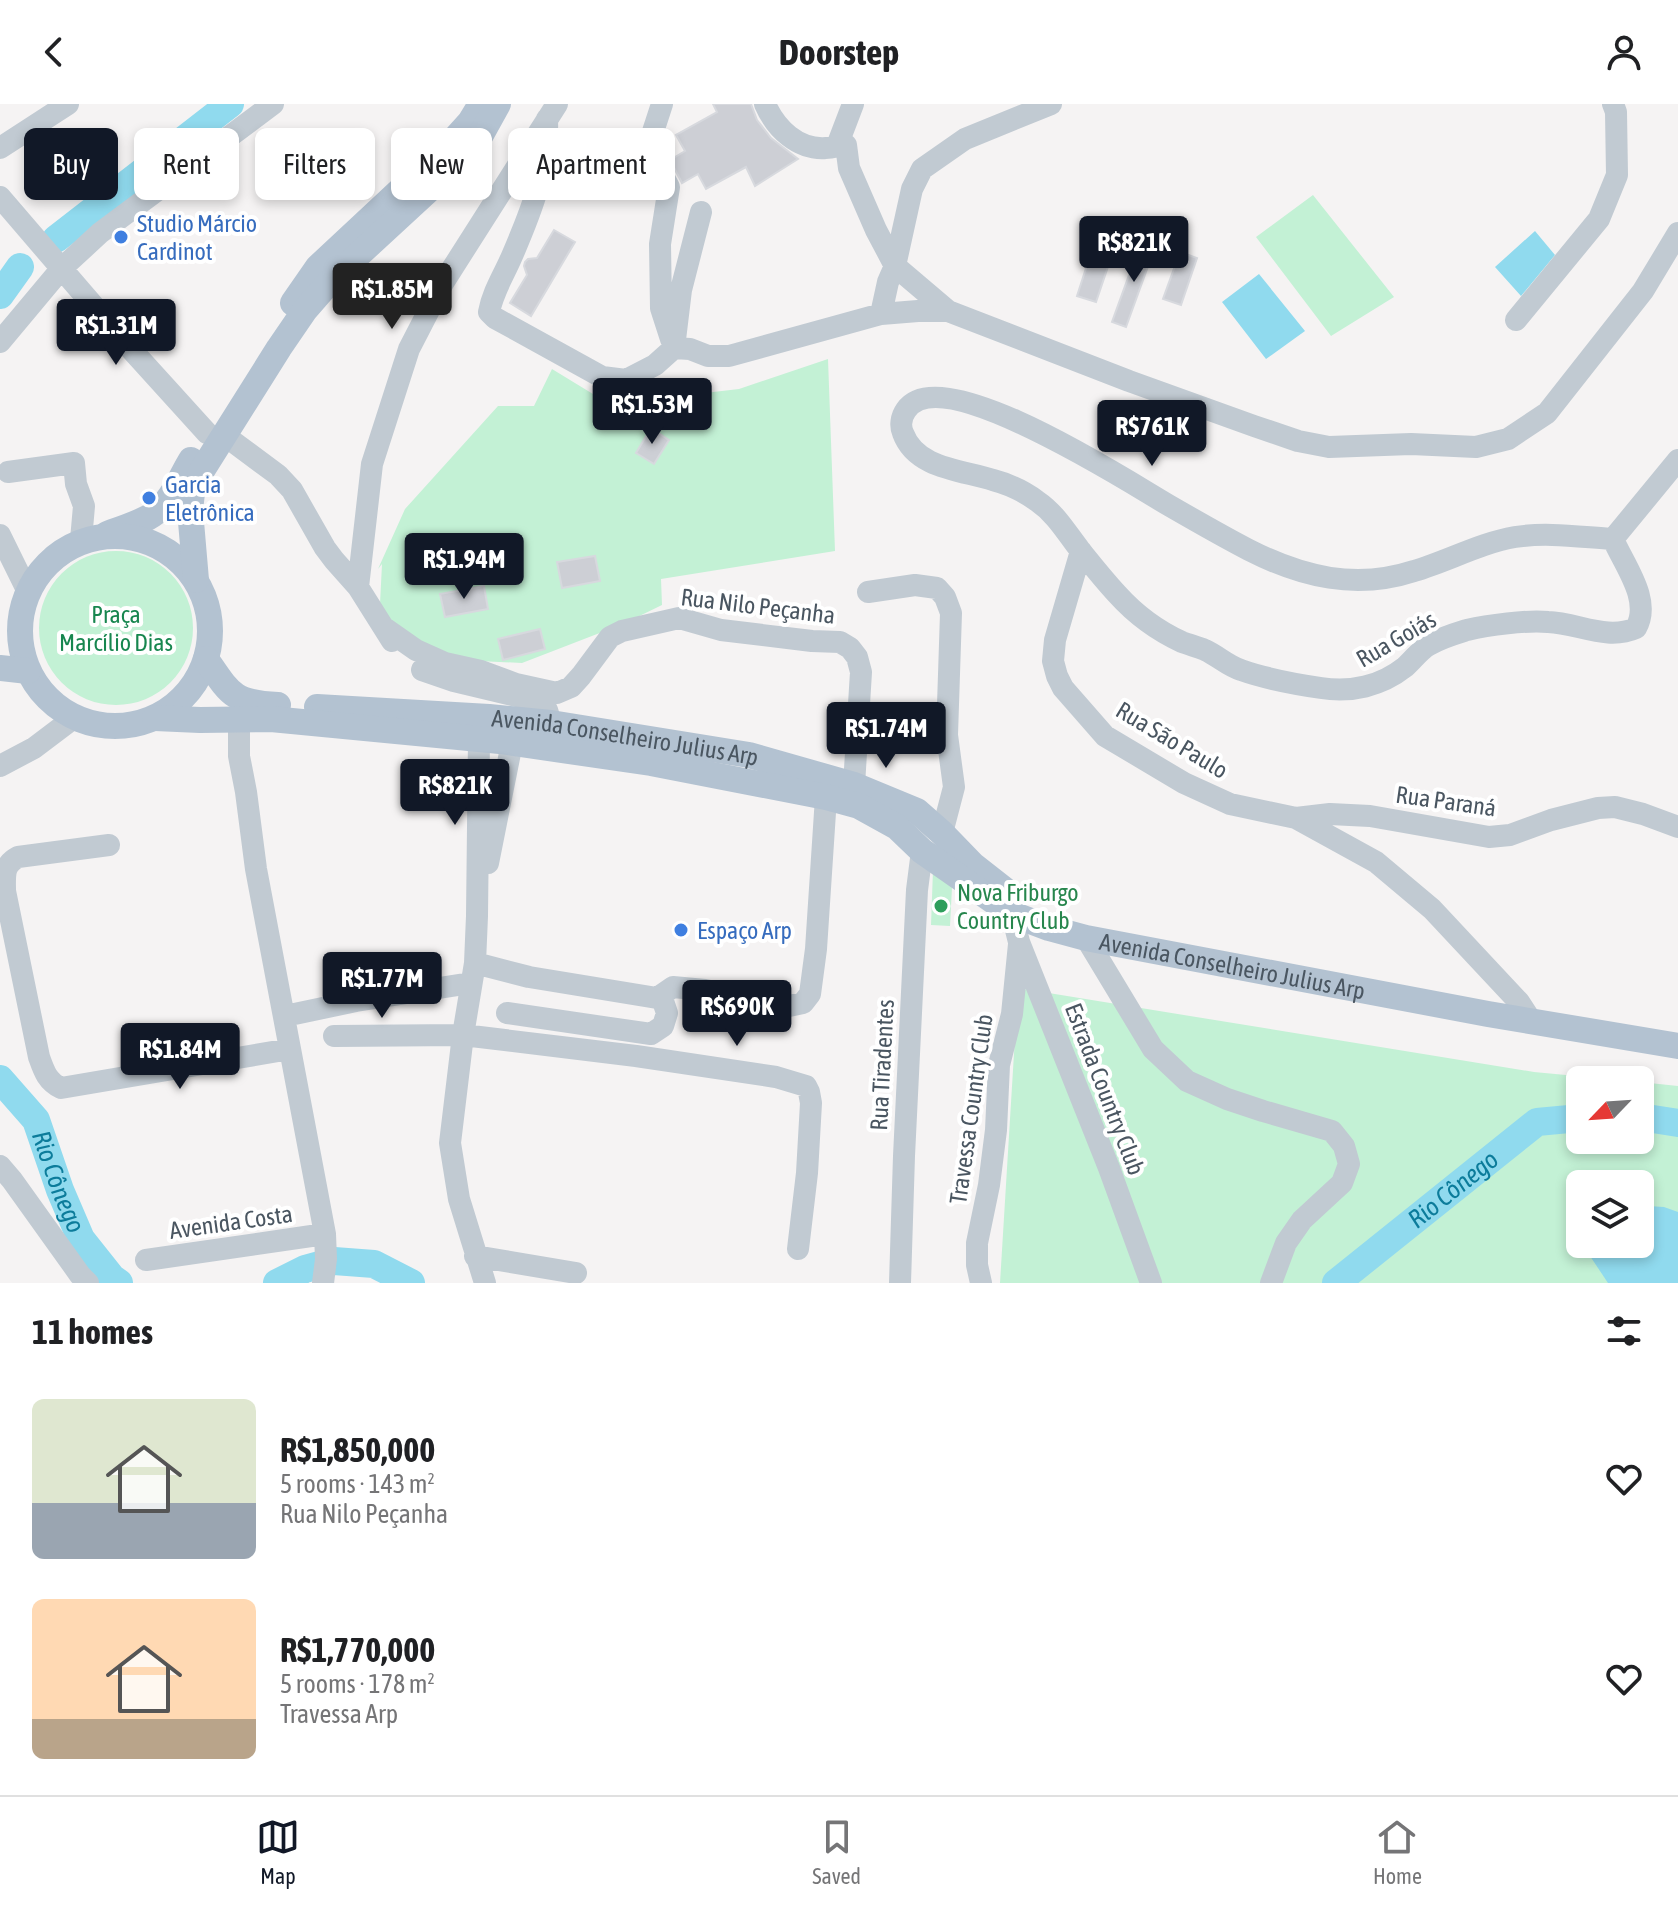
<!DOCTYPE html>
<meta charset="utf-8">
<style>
body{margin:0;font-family:"Asap Condensed",sans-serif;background:#f6f6f6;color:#202124;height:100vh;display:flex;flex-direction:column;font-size:30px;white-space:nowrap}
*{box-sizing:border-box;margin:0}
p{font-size:26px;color:#757577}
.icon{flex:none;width:44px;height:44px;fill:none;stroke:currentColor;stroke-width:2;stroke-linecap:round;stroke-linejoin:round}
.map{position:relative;height:1179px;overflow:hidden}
.sheet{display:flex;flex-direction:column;background:#fff;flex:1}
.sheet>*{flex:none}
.hud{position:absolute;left:24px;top:24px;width:800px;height:72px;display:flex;gap:16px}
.needle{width:52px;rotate:245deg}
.fabs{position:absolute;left:1566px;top:962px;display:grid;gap:16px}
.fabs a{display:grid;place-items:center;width:88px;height:88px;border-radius:12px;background:#fff;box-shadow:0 4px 12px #0003;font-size:40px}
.price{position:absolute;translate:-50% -68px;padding:0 18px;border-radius:8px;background:#111827;color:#fff;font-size:26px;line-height:52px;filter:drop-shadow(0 2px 4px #0008)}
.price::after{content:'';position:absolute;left:50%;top:48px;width:24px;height:18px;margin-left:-12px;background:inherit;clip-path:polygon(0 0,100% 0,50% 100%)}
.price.current{background:#222;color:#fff}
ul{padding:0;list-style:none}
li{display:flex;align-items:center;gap:24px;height:200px;padding:0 32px}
li span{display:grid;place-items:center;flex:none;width:224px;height:160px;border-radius:12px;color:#555}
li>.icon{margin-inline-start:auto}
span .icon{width:96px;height:96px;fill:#fffc;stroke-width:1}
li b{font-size:34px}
h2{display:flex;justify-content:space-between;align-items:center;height:96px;padding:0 32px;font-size:34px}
.tag{padding:0 28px;border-radius:12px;background:#fff;box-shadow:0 4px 12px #0003;font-size:28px;line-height:72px}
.tag.current{background:#111827;color:#fff}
header{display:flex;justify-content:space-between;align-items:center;height:104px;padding:0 32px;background:#fff;font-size:36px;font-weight:700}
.tab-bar{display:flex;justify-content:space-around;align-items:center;height:112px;border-top:2px solid #e0e0e0;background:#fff;font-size:22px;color:#757577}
.tab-bar a{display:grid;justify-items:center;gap:4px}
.tab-bar .current{color:#111827}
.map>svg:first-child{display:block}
.green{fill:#c3f1d5;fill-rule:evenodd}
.water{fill:#90daee}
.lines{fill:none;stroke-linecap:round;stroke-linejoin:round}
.river{stroke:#90daee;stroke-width:28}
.building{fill:#cdcfd5;stroke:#d7d9de;stroke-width:2}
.minor{stroke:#c1cad2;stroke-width:22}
.major{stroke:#b3c2d1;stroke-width:26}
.shop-dot{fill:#3f7fe0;stroke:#fff;stroke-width:3}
.leisure-dot{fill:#2e9e5b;stroke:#fff;stroke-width:3}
.labels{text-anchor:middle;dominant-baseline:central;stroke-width:8;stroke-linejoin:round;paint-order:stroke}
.shop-label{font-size:24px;fill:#366cbe;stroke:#fff;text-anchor:start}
.street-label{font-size:24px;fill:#4a5661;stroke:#fff}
.park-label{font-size:24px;fill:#17864f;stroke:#fff}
.leisure-label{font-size:24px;fill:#27864d;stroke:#fff;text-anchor:start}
.water-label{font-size:26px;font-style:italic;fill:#0c7c9b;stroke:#fff}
</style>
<header><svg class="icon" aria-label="back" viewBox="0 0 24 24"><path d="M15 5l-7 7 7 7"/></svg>Doorstep<svg class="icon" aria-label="person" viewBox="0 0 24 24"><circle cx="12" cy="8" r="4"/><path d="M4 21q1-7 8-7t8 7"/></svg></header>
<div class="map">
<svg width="1678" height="1179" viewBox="0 0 1678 1179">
<rect width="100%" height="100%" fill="#f5f3f3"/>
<path class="green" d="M1313,91L1394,193L1331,232L1256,133Z
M828,255L835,447L661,475L662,501L623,520L522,559L456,556L400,532L380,500L382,460L378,465L405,405L498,302H534L552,265L629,312L696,290L739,285Z
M39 524a77 77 0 1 1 154 0a77 77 0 1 1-154 0Z
M933,766L952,783L950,822L931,821Z
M1018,884L1534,968L1619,976H1580V1036H1640V978L1678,982V1179H1000ZM1580,1080H1640V1140H1580Z"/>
<path class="water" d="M1535,127L1555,151L1521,192L1495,163Z
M1259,170L1305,227L1266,255L1222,198Z
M1648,1102L1664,1103L1678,1108V1179H1608L1584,1143L1588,1140H1640V1107Z"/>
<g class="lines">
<g class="river">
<path d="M56,135L230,0"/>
<path d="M0,191L20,163"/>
<path id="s1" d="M0,975L36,1016L60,1086L81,1135L112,1174L119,1179"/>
<path d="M1640,1013L1678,1019"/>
<path d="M277,1179L305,1165L334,1157L374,1160L411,1179"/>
<path id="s2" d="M1336,1179L1537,1018L1580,1014"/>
</g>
</g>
<path class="building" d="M713,0H751L757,16L771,34L798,55L755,82L746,63L706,85L698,70L682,79L670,56L685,47L676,31L717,8Z
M554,126L575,138L531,212L510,199L527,171L524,162L525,158L528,155L537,154Z
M1096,133L1116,139L1096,198L1077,192Z
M1141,138L1155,143L1126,223L1112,218Z
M1180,148L1197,154L1181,201L1163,195Z
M651,324L669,336L654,360L636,349Z
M595,452L600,477L562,484L557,458Z
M484,482L488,505L445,513L440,490Z
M540,525L545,545L503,556L498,535Z"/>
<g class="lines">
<path class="minor" d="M662,0L648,43L669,83L660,140L661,204L671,235
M765,0C776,25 798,46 826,44C832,44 839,42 846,41L849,64L876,126L895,162L948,207L1129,277L1254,322L1298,337L1329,343L1411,340L1476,343L1508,335L1547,309L1643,187L1678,129
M547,15C549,63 531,108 512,152C504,171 493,187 489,208L495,214L602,273L626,276L655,261L674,244L681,186L701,108
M837,42L853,0
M0,44L68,0
M0,93L129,243L207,329
M881,210L888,178L895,162L912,85L922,65L965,35L1051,0
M1516,216L1599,115L1617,71L1616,8L1613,0
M0,238L61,165L100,129L273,0
M674,244L690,245L708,252H729L881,210L918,207H948
M224,331L278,371L292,386L325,444L334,456L358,483L392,537
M8,368L74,359L76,380L84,402L81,436
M0,431L28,488
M1613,435C1624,461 1652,496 1636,524C1607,537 1578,519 1548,518C1527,516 1488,521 1467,526C1454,530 1440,534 1429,541C1420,546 1413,556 1405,563C1381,582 1351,589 1321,584C1294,580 1266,575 1241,566C1228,562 1218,552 1205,546C1198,543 1190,541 1182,538C1158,527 1135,510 1117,490C1104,476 1092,461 1080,446C1066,428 1056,410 1037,397C1025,388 1008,380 993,376C962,366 916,365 903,329C900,322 901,313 906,306C941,255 1130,379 1170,402C1196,417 1222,432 1249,446C1302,473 1356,486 1414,467C1448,457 1480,439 1515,433C1547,428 1580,433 1613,435L1678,356
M1081,447L1055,536L1053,557L1057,572L1063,584L1105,632L1184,679L1230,700L1296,714L1376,758L1432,805L1519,898L1532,918
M358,483L372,360L409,245L443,179L557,0
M868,488L915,481L937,484L945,493L951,509L947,631L954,683L942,729
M386,525L416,546L445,559L481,567L516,580L557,589L571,583L581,572L610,533L622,527L679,514L721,526L812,537L840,538L850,544L857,553L861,568L854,681
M422,566L454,577L537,597L547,606L551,619
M239,615V652L246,688L256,765L325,1130L326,1155L323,1179
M479,635L477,812L475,859L463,931L450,1039L459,1095L485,1179
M0,662L34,644L75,613
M1296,714L1330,710L1370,712L1489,733L1510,731L1551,716L1598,704L1615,703L1643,710L1678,723
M109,741L18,753C3,761 5,771 5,787L39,953C44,967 47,977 61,984L290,945
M488,759L512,639
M1012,810L1019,838L1109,1064L1151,1179
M1086,834L1153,945L1187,977L1227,995L1263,1007L1332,1027L1344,1042L1349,1060L1342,1079L1302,1116L1286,1139L1271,1179
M475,859L529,873L657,894L663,897L667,909L663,922L651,930L507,909
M657,894L673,883L705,886L789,902L803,899L810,890L816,845L826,693
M285,912L356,897L471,879
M334,932L463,931L636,952L776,973L806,982L809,988L811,999L807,1069L798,1145
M0,1062L12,1076L80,1171L88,1179
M475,1152L576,1169
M146,1156L325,1130
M900,1179L904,1052L917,786L922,747
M981,1179L977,1161V1139L989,1081L996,1026L999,961L1012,910L1019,840"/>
<g class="major">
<path d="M293,199L318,163L452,38L470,18L481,0"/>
<path d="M107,430C122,424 142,419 155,409C172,396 180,374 191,356"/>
<circle cx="115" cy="527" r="95"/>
<path d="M196,476L190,406L192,389L201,368L279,244L305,206L332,175L459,58L477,38L498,0"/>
<path d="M206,555C230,590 233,599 278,601"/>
<path d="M0,564L28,567"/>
<path id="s3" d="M317,603L489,613L551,619L749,651L854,681L917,707L942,729L973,761L1010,790"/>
<path id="s4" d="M155,614L200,616L271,615L500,637L651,659L826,693L859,702L897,723L922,747L1012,810L1049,824L1086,834L1488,910L1678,942"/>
</g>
</g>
<g class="shop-dot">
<circle cx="121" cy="133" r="8"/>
<circle cx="149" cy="394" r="8"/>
<circle cx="681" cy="826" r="8"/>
</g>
<circle class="leisure-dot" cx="941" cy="802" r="8"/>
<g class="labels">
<g class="shop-label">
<text x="137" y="119">Studio Márcio<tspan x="137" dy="28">Cardinot</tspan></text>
<text x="165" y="380">Garcia<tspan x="165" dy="28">Eletrônica</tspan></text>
<text x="697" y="826">Espaço Arp</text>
</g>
<g class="street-label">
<text transform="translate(758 502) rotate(7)">Rua Nilo Peçanha</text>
<text transform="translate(1396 535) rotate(-30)">Rua Goiás</text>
<text stroke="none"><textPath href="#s3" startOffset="310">Avenida Conselheiro Julius Arp</textPath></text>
<text transform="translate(1172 636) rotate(31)">Rua São Paulo</text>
<text transform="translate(1446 697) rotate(8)">Rua Paraná</text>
<text stroke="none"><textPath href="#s4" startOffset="1126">Avenida Conselheiro Julius Arp</textPath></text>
<text transform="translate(882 961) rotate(-87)">Rua Tiradentes</text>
<text transform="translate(1105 985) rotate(69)">Estrada Country Club</text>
<text transform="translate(971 1005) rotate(-82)">Travessa Country Club</text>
<text transform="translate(231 1118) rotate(-8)">Avenida Costa</text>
</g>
<g class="park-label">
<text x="116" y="510">Praça<tspan x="116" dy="28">Marcílio Dias</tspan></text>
</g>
<g class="leisure-label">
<text x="957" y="788">Nova Friburgo<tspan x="957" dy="28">Country Club</tspan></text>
</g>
<g class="water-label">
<text stroke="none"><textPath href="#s1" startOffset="120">Rio Cônego</textPath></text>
<text stroke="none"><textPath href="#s2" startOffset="150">Rio Cônego</textPath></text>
</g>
</g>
</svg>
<div class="fabs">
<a><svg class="needle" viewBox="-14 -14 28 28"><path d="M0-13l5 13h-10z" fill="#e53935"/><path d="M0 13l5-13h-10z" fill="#757577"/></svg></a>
<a><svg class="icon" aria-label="layers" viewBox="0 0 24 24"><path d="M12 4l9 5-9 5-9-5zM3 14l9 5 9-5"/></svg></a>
</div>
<b class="price" style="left:1134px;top:180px">R$821K</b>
<b class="price current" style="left:392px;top:227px">R$1.85M</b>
<b class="price" style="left:116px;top:263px">R$1.31M</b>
<b class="price" style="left:652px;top:342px">R$1.53M</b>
<b class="price" style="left:1152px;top:364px">R$761K</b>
<b class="price" style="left:464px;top:497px">R$1.94M</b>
<b class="price" style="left:886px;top:666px">R$1.74M</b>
<b class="price" style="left:455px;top:723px">R$821K</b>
<b class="price" style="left:382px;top:916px">R$1.77M</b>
<b class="price" style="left:737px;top:944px">R$690K</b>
<b class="price" style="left:180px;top:987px">R$1.84M</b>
<div class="hud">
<a class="tag current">Buy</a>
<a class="tag">Rent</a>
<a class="tag">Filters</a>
<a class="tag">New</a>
<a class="tag">Apartment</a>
</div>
</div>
<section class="sheet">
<h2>11 homes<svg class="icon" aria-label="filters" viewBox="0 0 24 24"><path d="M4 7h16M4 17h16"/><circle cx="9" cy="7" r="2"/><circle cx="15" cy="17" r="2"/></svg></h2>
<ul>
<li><span style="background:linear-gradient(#dfe7d0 65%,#9aa5b1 0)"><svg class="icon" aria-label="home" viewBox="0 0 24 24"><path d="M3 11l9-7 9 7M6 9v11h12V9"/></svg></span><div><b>R$1,850,000</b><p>5 rooms · 143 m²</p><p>Rua Nilo Peçanha</p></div><svg class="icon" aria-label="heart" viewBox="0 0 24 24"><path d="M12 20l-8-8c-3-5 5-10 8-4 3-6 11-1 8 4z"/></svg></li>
<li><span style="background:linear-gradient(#ffd9b3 75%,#b9a48a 0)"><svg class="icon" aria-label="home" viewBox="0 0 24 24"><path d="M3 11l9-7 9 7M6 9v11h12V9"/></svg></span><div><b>R$1,770,000</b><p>5 rooms · 178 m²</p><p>Travessa Arp</p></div><svg class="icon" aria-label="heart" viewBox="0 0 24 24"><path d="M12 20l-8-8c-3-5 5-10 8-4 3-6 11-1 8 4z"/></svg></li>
</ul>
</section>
<nav class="tab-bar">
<a class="current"><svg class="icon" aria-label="map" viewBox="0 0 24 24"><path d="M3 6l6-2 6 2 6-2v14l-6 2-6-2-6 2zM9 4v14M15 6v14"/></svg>Map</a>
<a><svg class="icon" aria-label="saved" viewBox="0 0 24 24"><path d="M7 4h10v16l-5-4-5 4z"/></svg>Saved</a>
<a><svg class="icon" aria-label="home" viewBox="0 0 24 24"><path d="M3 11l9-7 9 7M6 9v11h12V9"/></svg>Home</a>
</nav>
